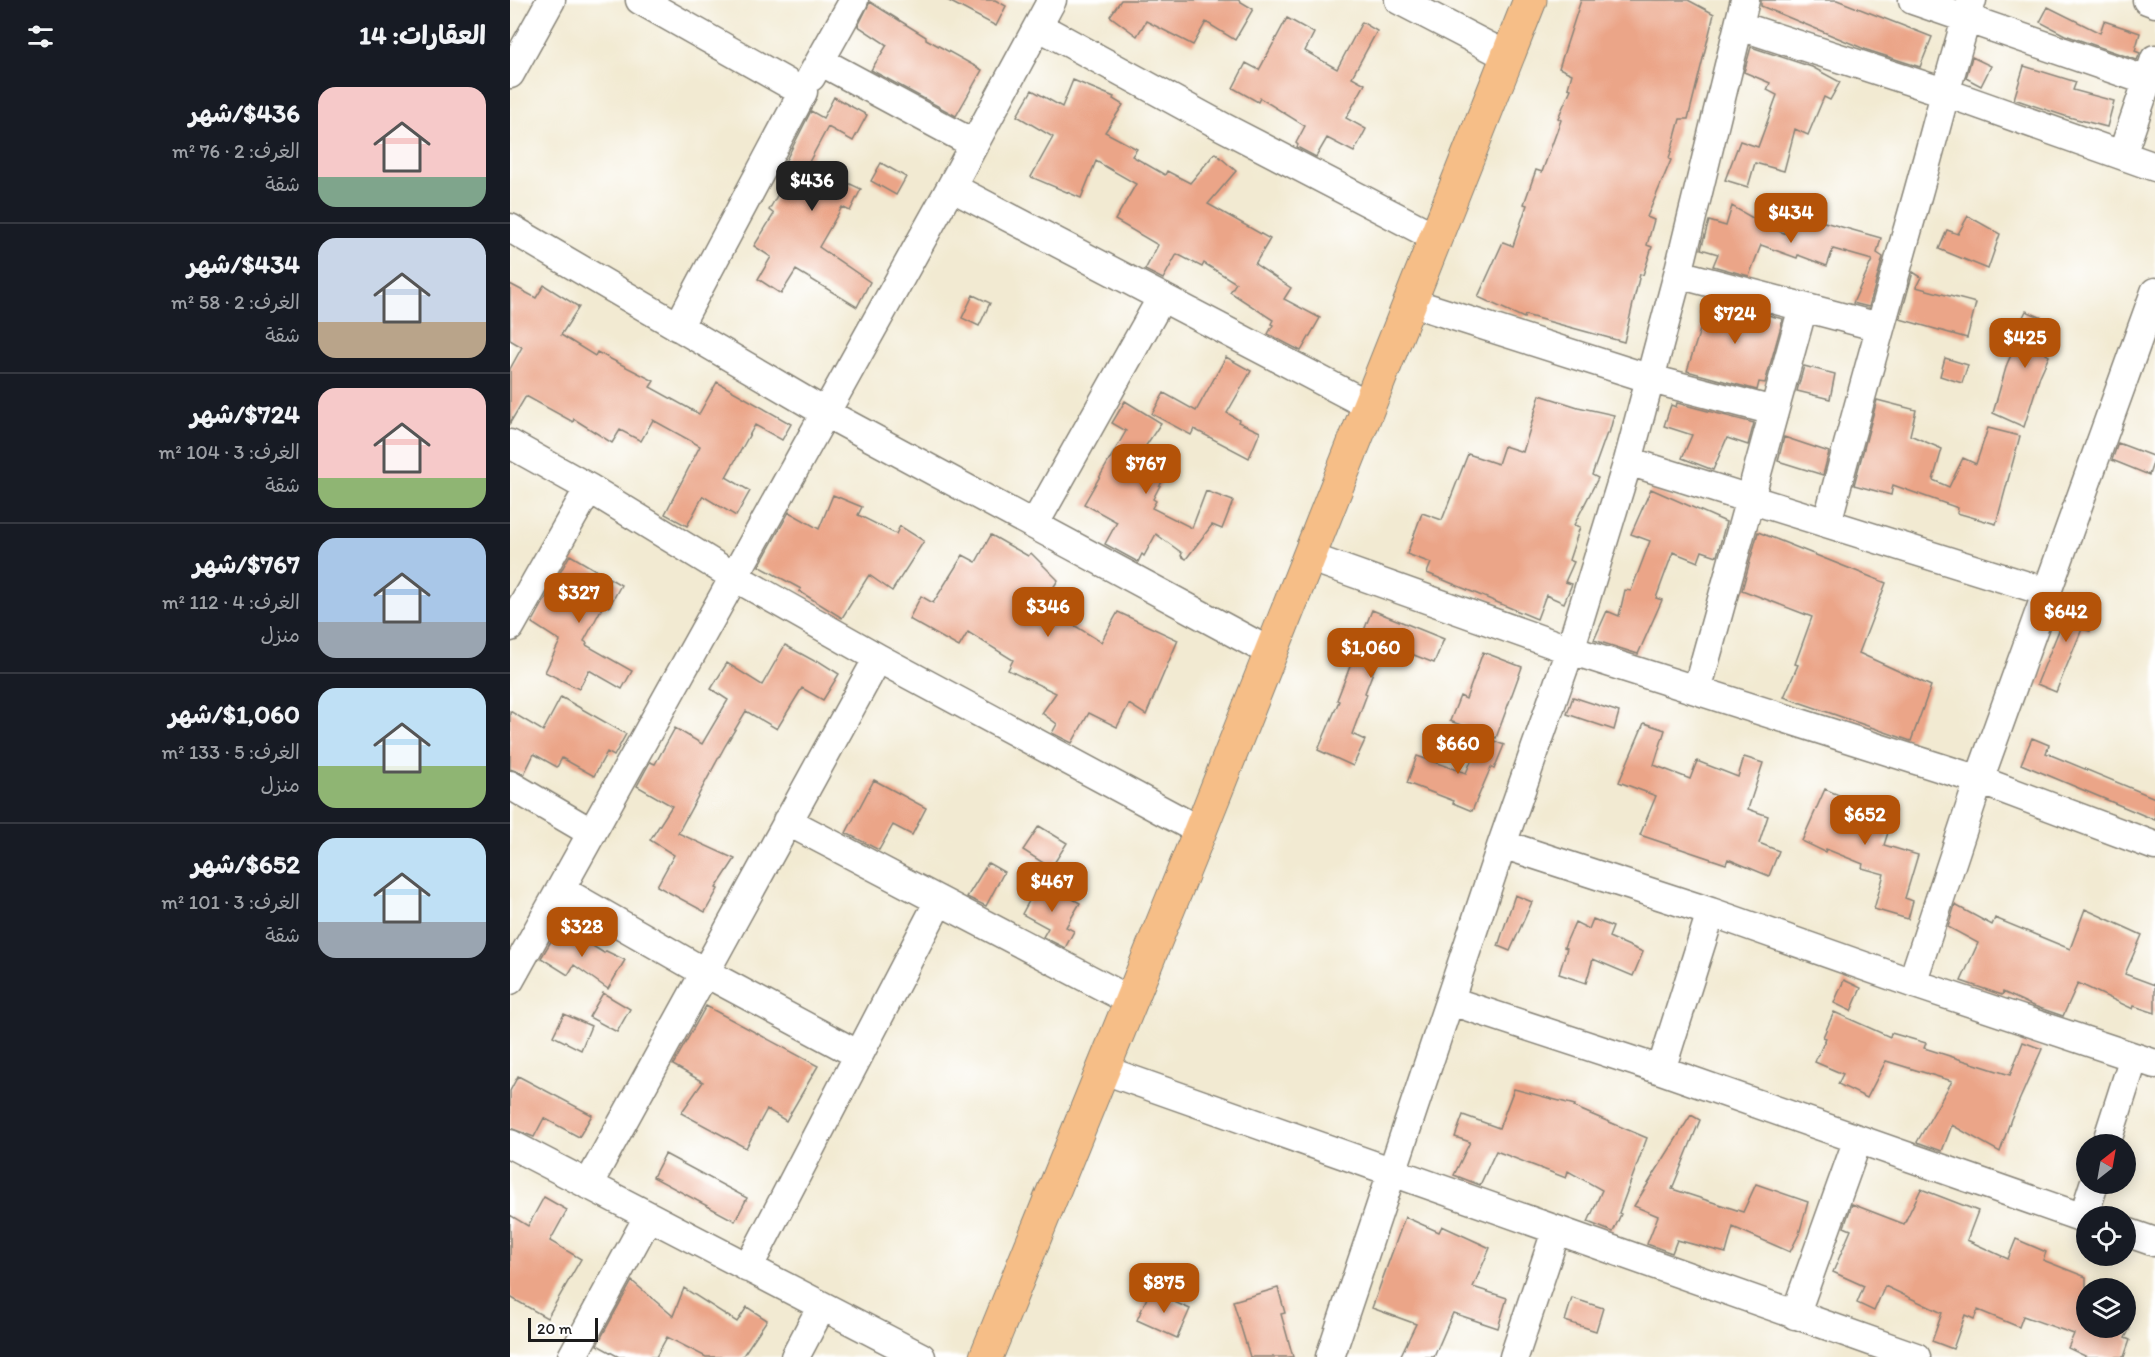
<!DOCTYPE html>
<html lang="ar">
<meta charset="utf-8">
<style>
body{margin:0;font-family:Itim,"Playpen Sans Arabic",sans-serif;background:#20242c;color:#f1f3f6;direction:rtl;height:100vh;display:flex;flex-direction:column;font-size:22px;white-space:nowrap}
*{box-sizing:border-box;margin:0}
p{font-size:20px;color:#9ea1a6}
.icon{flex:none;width:33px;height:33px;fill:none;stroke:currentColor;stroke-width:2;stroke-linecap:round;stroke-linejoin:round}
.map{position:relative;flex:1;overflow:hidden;direction:ltr}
.sheet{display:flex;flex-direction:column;background:#171b24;width:510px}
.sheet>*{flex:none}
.needle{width:39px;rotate:31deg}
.controls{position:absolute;left:1566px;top:1134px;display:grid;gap:12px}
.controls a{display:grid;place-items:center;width:60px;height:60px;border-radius:50%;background:#171b24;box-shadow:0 3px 15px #0003;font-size:30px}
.scale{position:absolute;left:18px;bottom:15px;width:70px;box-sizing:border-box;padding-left:6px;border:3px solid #1c1c1c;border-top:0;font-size:16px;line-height:21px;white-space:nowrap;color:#1c1c1c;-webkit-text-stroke:4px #fff;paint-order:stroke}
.price{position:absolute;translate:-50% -51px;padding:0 14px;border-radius:12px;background:#b45309;color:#fff;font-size:20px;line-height:39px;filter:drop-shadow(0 2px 3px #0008)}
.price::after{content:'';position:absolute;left:50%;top:36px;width:18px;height:14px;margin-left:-9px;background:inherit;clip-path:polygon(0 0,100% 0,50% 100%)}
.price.active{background:#222;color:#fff}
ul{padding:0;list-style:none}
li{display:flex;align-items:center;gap:18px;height:150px;padding:0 24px}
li+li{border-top:2px solid #363941}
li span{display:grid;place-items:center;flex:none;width:168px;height:120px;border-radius:18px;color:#555}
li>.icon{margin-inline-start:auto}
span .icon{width:72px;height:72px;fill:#fffc;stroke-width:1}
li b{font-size:26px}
h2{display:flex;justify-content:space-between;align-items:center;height:72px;padding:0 24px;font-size:26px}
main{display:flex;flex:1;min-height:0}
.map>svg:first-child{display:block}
.building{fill:#eba588}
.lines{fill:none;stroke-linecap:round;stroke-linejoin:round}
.minor-casing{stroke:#878377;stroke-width:31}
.major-casing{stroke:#878377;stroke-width:35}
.minor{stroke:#fff;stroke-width:28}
.major{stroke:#f6be87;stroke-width:33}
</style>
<main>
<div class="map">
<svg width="1645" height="1357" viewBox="0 0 1645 1357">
<rect width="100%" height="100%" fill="#fff"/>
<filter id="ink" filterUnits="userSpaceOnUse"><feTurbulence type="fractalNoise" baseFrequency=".0167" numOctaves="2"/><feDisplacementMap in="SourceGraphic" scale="12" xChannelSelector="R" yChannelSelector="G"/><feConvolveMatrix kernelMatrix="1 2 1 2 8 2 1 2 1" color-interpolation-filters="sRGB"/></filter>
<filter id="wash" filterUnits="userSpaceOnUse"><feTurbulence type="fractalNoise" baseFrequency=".008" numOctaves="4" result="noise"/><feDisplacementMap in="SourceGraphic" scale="24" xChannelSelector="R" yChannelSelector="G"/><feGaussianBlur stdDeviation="1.35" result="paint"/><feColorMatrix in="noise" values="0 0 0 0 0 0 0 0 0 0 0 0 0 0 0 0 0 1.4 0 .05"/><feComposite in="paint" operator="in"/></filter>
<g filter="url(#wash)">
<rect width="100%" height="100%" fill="#f2ead2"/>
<g id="blocks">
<path class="building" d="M437,0H485L496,6L486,26Z
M611,0H728L743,9L725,40L696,22L683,45L636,21L627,36L600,16Z
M1071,0H1178L1204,14L1178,119H1170L1159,159L1161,160L1137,217L1144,220L1137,245L1142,247L1133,275L1130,274L1114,342L1015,315L1014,318L968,297L993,242L1003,246L1017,205L1014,204L1026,170L1032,172L1051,120L1048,118L1061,89L1058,88L1062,74L1049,68Z
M1251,0H1327L1422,37L1410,67L1357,50L1251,6Z
M360,2L416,37V39L472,70L446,116L361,70L377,45L348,26Z
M1538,7L1590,33L1594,21L1630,33L1625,51L1630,53L1627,60L1555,35L1530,22Z
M777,18L804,33L795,51L827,69L852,22L867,31L842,77L855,84L836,118L856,129L844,152L817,138L806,157L787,147L788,145L786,143L795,126L750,98L748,102L723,88L736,63L749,70Z
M1241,47L1302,67L1330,82L1320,100L1314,97L1298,135L1285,129L1274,171L1245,163L1238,187L1215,180L1230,141L1248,147L1267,95L1257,90L1260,83L1234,72Z
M1462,57L1481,66L1471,86L1456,78Z
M1514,66L1566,82L1563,90L1604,101L1597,127L1555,116L1504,99Z
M563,80L604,97L603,99L613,105L595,132L627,149L622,156L655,175L657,171L680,183L705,153L726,171L698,204L760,239L745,264L781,288L774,299L810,318L791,351L758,334L763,325L761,324L763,320L720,292L726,283L694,263L692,267L667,254L653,279L635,270L648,245L605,220L626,184L586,161L571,198L521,177L543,137L507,116L522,90L552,107Z
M324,97L357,115L343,141L318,127L298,164L351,189L340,211L332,207L309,247L360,282L347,307L286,270L271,294L248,279L261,257L244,246L264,214L259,210L282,169L274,164L301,111L313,118Z
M371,163L396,177L386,195L361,181Z
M1294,201L1312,210L1307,220L1371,238L1367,253L1373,257L1359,307L1343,303L1362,260L1323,249L1317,266L1288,255L1287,258L1251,245L1239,276L1203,266L1208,254L1191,249L1199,221L1216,226L1222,206L1260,228L1277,234Z
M1458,216L1490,234L1478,269L1429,249L1437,230L1448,234Z
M1403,272L1411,277L1406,287L1466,303L1457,338L1390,319Z
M0,284L26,298L34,285L69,307L51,335L85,356L87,352L144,381L140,387L189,414L207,382L281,424L272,440L245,425L216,477L240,491L226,516L193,496L177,526L155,514L190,446L143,420L131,441L110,430L102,443L64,419L63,422L16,396L0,423V369L12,347L0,340Z
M463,295L480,303L469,326L452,318Z
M1196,299L1273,319L1255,383L1249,382L1247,390L1177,371L1195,314L1192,313Z
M1516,311L1549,325L1536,354L1539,356L1530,376L1514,427L1483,413L1497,364L1512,331L1507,329Z
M716,357L741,371L717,413L729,420L728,422L750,432L739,458L684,429L681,435L642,414L654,393L686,411Z
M1435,358L1458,365L1452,383L1430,376Z
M1294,366L1325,374L1320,399L1287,391Z
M1030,395L1068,407L1104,415L1099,434L1097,433L1082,475L1088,478L1064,525L1070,527L1059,560L1064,562L1055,582L1062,584L1054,603L1036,595L1027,619L917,573L921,563L897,554L912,513L932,520L958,454L988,464L994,446L1013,452Z
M1367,400L1406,410L1400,435L1432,449L1423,480L1439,487L1453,458L1466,464L1478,428L1510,436L1486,524L1447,513L1448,508L1383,485L1381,495L1344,485Z
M615,401L651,423L631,453L659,468L643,499L646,501L642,508L682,528L696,491L723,501L712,529L702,525L676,559L671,556L672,553L646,534L634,556L632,554L628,562L595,544L607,522L574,504L616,431L602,423Z
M1167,403L1244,423L1238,445L1217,438L1203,470L1172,458L1182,435L1154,426L1161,405L1166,407Z
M1274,437L1319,452L1313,475L1268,461Z
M1608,443L1645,457L1639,475L1602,460Z
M1141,489L1216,522L1207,556L1192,551L1188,562L1163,552L1146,598L1152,600L1128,654L1084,640L1097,611L1109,616L1115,590L1121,591L1140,541L1121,534Z
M323,495L352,507L348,515L386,534L390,526L414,541L382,591L359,575L332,618L289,591L291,589L249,566L279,512L309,529Z
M1248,532L1376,583L1349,653L1421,686L1401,741L1274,697L1288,665L1285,664L1302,617L1232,590Z
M481,535L518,556L521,553L548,580L543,588L557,596L546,614L591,642L608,612L668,640L636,715L619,704L607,727L579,713L562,743L542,733L547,724L532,713L546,693L498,670L503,660L458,632L449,647L399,619L411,596L423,603L453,555L466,562Z
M60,555L111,585L99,607L94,604L74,641L77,643L76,645L122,671L112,689L79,670L69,689L35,672L50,641L22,623Z
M1555,600L1586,610L1580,631L1572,629L1546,692L1527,684L1552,623L1548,622Z
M862,610L934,639L924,663L874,643L855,693L857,694L842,734L855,740L843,766L808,750L829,701L827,700Z
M275,645L306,662L307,660L329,674L313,700L292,688L267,729L236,711L215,746L168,833L225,859L206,888L208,889L195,912L147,886L164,855L140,840L162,806L127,786L140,762L145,764L165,728L192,744L218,700L201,689L217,663L252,685Z
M973,652L1012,667L986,738L940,721L950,696L956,699Z
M51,697L116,734L104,756L97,752L84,776L52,758L47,767L24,754L14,774L0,769V711L33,731Z
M1063,697L1109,712L1104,730L1057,714Z
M1134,723L1155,730L1144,765L1180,779L1187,761L1228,777L1234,757L1253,763L1238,809L1258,816L1249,843L1269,851L1259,876L1218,859L1216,864L1130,835L1146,796L1109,782Z
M972,736L994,745L984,769L981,767L962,811L943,803L944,801L897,783L907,756L956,773Z
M1522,738L1539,745L1536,753L1645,798V820L1511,764Z
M364,780L416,808L402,835L383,825L369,850L336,833Z
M1315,789L1359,809L1361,802L1385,811L1374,845L1408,855L1395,898L1403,901L1398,919L1364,909L1374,874L1352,868L1353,864L1316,849L1315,852L1292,841Z
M529,826L557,843L541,868L513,850Z
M478,863L494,872L476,906L457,897Z
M530,881L570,903L556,927L564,931L555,948L533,937L538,928L512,914Z
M1005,895L1022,902L1000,951L988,946Z
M1445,905L1482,925L1485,918L1560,949L1575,909L1632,935L1615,974L1645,985V1013L1624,1006L1623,1009L1568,983L1553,1016L1521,1005L1493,992L1492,995L1451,981L1468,943L1438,927Z
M1083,919L1103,927L1099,937L1133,952L1123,976L1083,959L1076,983L1049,974L1057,948L1054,947L1065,922L1079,929Z
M50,926L94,953L96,951L115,960L98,989L64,965L58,975L31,958Z
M1334,980L1351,988L1341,1011L1324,1003Z
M93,993L120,1009L107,1032L79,1017Z
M196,1006L308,1066L276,1121L257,1109L236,1148L171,1113L193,1082L163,1065Z
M1324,1012L1380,1037L1381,1033L1416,1043L1414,1048L1500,1075L1513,1042L1532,1049L1501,1119L1490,1152L1442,1125L1432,1151L1407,1142L1442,1081L1376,1061L1357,1098L1328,1084L1333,1074L1305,1062L1316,1038L1313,1037Z
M54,1014L81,1026L71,1050L43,1036Z
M8,1076L82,1115L69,1137L34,1118L24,1137L0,1128V1091Z
M1004,1089L1065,1105L1064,1107L1137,1138L1109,1213L1111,1214L1103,1232L1078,1222L1092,1190L1058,1171L1056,1178L986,1151L970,1185L944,1175L960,1142L945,1137L953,1115L989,1128Z
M1181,1115L1190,1120L1162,1189L1233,1212L1246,1184L1298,1202L1289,1234L1280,1252L1223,1227L1216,1253L1167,1240L1162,1253L1137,1244L1148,1216L1124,1206Z
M155,1154L237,1198L225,1221L143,1177Z
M1411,1189L1468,1211L1457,1240L1498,1259L1506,1239L1536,1252L1533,1260L1576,1277V1328H1620L1615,1338L1620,1340L1614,1357H1577L1558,1348L1564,1334L1513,1316L1509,1327L1468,1310L1464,1319L1455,1315L1443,1349L1422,1341L1432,1313L1375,1286L1364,1311L1347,1303L1354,1286L1323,1272L1341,1230L1334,1227L1342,1204L1394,1224Z
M34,1197L57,1210L40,1241L71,1259L37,1318L0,1297V1215L18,1226Z
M895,1217L929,1232L932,1226L980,1248L963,1287L997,1298L988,1328L943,1313L924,1357H890L906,1324L862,1308Z
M122,1281L163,1316L174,1288L227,1322L237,1307L257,1320L232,1357H196L157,1337L146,1357H109L87,1345Z
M768,1288L775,1313L771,1314L783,1357H740L723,1301Z
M640,1291L680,1309L667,1338L627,1320Z
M1062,1298L1093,1308L1086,1331L1055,1321Z"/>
</g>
</g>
<g filter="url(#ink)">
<use href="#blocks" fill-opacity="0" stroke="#878377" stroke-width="1.5"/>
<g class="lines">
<g class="minor-casing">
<path id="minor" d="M130,0L293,92L168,327
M889,0L997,56
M1403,0L1638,81
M1637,0L1645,3
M528,26L713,127L925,237
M1230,26L1434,92L1645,167
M310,61L464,144
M0,74L41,0
M301,77L344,0
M1612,155L1645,59
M441,187L860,406
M0,228L316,413L760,652
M1168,274L1369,327
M900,302L1141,379L1264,411
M0,444L79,488L223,576L368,658L690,831
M1118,461L1537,592
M1317,523C1346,413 1377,303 1408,193C1426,129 1442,64 1462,0
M524,525L652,297
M799,557L1060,650L1469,780L1645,846
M0,627L79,488
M1187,690L1293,307
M0,785L82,833
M277,821L621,1001
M992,844L1201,912L1402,983L1645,1064
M51,890L194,972L349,1055
M0,980L441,187L542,0
M1402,983L1469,780L1645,292
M941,1001L1151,1070L1576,1219
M594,1070L1406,1357
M1151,1070L1201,912
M0,1144L411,1357
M1596,1144L1624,1057
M78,1185L368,658
M1573,1218L1584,1184
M1616,1232L1645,1242
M238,1268L429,901
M1285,1315L1348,1139
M62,1357L138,1217
M285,1357L312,1306
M820,1357L992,844L1060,650L1118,461L1168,274L1235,0
M1004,1357L1046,1231"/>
</g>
<g class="major-casing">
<path id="major" d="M476,1357L690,831L1020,0"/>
</g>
<use href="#minor" class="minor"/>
<use href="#major" class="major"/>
</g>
</g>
</svg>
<div class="controls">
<a><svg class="needle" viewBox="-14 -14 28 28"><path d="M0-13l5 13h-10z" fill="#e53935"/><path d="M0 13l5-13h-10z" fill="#9ea1a6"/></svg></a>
<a><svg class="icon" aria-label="locate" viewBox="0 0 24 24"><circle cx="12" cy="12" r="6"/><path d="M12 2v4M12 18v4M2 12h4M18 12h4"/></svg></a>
<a><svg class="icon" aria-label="layers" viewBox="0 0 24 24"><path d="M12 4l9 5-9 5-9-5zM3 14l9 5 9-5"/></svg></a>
</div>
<div class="scale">20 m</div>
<b class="price active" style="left:302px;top:212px">$436</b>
<b class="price" style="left:1281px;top:244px">$434</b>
<b class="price" style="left:1225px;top:345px">$724</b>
<b class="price" style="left:1515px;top:369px">$425</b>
<b class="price" style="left:636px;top:495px">$767</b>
<b class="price" style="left:69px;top:624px">$327</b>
<b class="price" style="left:538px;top:638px">$346</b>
<b class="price" style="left:1556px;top:643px">$642</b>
<b class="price" style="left:861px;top:679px">$1,060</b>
<b class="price" style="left:948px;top:775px">$660</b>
<b class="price" style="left:1355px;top:846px">$652</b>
<b class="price" style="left:542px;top:913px">$467</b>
<b class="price" style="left:72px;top:958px">$328</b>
<b class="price" style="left:654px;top:1314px">$875</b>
</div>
<section class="sheet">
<h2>العقارات: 14<svg class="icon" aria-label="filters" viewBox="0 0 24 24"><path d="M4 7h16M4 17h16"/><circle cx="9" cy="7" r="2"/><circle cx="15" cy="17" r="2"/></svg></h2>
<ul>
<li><span style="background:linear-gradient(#f6c9c9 75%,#7fa58c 0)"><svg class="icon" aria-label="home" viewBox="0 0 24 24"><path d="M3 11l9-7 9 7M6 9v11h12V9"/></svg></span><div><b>$436/شهر</b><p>الغرف: 2 · 76 m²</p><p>شقة</p></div></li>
<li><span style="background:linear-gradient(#c9d6e8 70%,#b9a48a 0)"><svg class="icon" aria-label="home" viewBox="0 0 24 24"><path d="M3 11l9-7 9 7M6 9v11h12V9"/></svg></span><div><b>$434/شهر</b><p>الغرف: 2 · 58 m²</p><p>شقة</p></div></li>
<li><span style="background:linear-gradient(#f6c9c9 75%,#8fb573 0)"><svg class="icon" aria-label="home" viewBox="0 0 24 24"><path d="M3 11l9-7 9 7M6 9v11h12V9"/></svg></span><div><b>$724/شهر</b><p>الغرف: 3 · 104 m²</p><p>شقة</p></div></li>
<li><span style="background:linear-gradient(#a9c7e8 70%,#9aa5b1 0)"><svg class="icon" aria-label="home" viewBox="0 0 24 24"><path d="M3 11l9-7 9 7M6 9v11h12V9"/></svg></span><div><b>$767/شهر</b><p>الغرف: 4 · 112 m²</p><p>منزل</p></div></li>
<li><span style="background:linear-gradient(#bfe0f5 65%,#8fb573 0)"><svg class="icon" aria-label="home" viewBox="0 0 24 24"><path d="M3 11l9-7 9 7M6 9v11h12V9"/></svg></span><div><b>$1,060/شهر</b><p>الغرف: 5 · 133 m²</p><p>منزل</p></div></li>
<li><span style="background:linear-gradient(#bfe0f5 70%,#9aa5b1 0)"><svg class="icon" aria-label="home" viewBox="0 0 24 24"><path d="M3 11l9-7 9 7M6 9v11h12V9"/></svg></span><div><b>$652/شهر</b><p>الغرف: 3 · 101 m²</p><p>شقة</p></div></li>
</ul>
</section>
</main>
